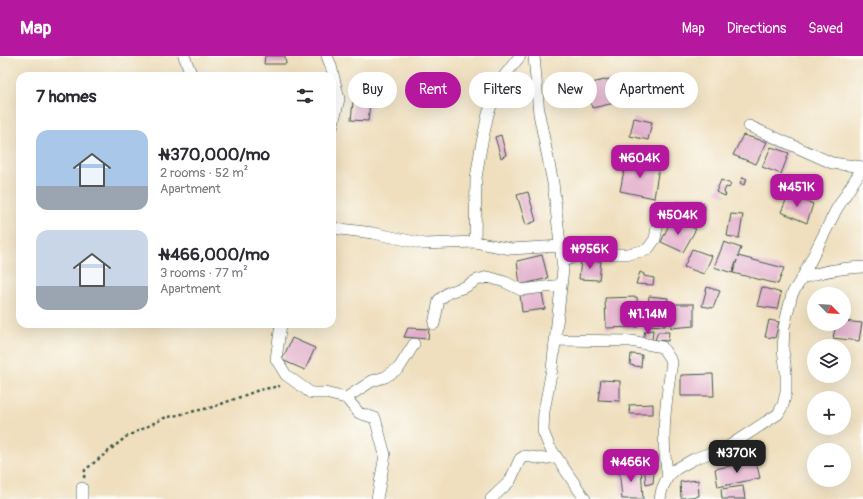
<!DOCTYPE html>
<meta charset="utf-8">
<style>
body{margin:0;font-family:Pangolin,sans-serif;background:#f7f7f7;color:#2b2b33;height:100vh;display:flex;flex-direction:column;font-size:15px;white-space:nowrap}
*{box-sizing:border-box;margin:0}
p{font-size:13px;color:#7c7c81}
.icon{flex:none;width:22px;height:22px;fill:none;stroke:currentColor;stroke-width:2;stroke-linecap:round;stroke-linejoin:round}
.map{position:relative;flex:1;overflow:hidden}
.panel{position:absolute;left:16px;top:16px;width:320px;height:256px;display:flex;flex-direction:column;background:#fff;border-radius:12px;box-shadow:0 4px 16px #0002}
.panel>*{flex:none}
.top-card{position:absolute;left:348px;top:16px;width:380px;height:36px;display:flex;gap:8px}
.needle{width:26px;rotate:115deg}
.fabs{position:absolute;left:807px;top:231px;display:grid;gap:8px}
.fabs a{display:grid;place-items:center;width:44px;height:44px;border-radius:50%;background:#fff;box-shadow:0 4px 16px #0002;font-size:20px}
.price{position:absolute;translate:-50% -34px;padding:0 9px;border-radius:8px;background:#b5179e;color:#fff;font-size:13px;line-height:26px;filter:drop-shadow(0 1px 2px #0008)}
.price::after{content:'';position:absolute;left:50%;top:24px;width:12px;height:9px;margin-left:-6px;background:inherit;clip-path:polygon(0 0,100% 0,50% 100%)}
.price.current{background:#222;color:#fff}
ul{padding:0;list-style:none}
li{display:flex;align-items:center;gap:12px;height:100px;padding:0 20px}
li span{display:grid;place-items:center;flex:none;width:112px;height:80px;border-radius:12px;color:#555}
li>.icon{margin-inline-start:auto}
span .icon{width:48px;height:48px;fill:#fffc;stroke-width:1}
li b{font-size:17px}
h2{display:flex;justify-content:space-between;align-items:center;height:48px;padding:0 20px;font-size:17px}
.pill{padding:0 14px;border-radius:18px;background:#fff;box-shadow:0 4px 16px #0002;font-size:14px;line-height:36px}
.pill.current{background:#b5179e;color:#fff}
header{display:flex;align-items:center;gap:24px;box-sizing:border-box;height:56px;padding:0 20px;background:#b5179e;color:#fff}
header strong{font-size:19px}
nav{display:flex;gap:22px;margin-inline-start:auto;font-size:14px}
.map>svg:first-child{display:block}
.building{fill:#e2adcb}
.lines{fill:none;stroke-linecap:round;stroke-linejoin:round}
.minor-casing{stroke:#3e5549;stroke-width:12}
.path{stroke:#3e5549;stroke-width:2.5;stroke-dasharray:3 3;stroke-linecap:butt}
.minor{stroke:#fff;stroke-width:11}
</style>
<header>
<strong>Map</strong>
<nav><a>Map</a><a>Directions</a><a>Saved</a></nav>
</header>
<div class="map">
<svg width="863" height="443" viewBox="0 0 863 443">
<rect width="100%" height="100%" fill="#fdfcf7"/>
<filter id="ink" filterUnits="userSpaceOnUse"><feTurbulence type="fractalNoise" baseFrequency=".025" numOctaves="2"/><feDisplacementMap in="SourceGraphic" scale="8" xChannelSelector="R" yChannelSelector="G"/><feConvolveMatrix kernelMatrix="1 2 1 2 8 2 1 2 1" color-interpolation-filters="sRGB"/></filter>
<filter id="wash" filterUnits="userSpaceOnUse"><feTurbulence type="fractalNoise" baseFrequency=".012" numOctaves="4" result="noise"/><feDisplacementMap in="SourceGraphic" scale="16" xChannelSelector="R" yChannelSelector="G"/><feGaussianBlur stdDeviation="0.9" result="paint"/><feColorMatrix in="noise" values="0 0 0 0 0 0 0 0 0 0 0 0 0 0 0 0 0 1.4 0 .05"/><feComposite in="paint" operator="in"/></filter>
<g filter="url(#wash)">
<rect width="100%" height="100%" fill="#efdfbe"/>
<g id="blocks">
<path class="building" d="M265,0H285L286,8H264Z
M609,23L615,47L592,52L587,28Z
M353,46L370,47L368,65L351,64Z
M634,62L652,66L648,84L630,80Z
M501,79L506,99L501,102L495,81Z
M743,79L767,86L756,108L733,99Z
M771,91L789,97L781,118L762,111Z
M626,104L659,111L654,142L620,135Z
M743,121L747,123L744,129L740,127Z
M721,124L731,128L729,132L726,131L724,136L726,139L725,140L716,136Z
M528,136L536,165L526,169L517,139Z
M789,138L813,148L807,167L781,156Z
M731,158L743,159L739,182L727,180Z
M671,164L696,173L683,196L661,186Z
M724,186L741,192L738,200L784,212L778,228L733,217L737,204L732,217L714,211Z
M692,193L712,200L704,218L684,211Z
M542,199L548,222L520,229L517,205Z
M581,204L601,205L599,224L579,223Z
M640,216L644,218V220L654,222L653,229L636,228Z
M707,231L720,235L713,252L702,250Z
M762,231L781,237L777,253L757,250Z
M542,236L545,253L522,256L520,239Z
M649,240L668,242L665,270L646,269Z
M637,241L638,271L606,272L605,242Z
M671,248H694V270L671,272Z
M769,264L779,266L775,282L765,281Z
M844,265L862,267L859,285L833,282L836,268H844Z
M408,272L429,273L428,283L404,281Z
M653,274L652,284H643L645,275Z
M658,276H669L668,285L655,284Z
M292,282L315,292L305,314L282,304Z
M631,298L642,299L641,311L630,309Z
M713,318L714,340H681V319Z
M601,324L620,325V345L598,344Z
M653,348V358H630L629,349Z
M756,405L760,422L718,431L715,413Z
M655,406L653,427L646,429L644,408Z
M641,411L643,443H622L619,412Z
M698,424L699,440L681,442L680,426Z
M743,430L745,443H722L721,433Z"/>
</g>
</g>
<g filter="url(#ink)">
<use href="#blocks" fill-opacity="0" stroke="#3e5549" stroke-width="1"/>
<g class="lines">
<g class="minor-casing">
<path id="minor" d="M184,0L192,20
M327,0L331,10L339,43L332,72
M534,0L539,58L553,127L563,213L552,313L544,355L543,375L549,390L585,443
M749,70L832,107L863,111
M332,172L373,177L425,188L475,186L511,193L561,190
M475,186L476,122L481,91L488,58L501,24L520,0
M562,206L580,198H628L647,194L655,183L658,165L663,157L678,151H700
M802,222C822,215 842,212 863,211
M281,268L276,303L286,319L311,337H325L346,342L359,357L375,362L385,399L377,443
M434,268L439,244L449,236L465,231L477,224L488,221L505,226L521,234L561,229
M555,284L631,285L662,291L672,306C666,346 660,380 668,420
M346,342L372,325L385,321L399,312L414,288
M82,443V432
M491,443L510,425L520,403L525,400L544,403L556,400
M660,443L662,433L668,420L676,413L694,403L729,390L778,358L783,349L786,336V316L783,294L784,271L792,238L802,222L836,154L863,111"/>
</g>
<path class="path" d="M84,422L85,414L126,381L164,362L213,351L259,334L280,330"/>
<use href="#minor" class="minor"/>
</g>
</g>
</svg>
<div class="fabs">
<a><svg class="needle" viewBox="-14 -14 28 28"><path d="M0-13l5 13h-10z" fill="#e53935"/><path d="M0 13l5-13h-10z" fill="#7c7c81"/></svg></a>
<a><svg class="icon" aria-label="layers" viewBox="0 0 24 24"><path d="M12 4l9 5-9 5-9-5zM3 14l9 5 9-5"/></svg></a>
<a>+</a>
<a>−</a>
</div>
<b class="price" style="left:640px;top:123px">₦604K</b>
<b class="price" style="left:797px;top:152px">₦451K</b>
<b class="price" style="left:678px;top:180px">₦504K</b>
<b class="price" style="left:590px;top:214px">₦956K</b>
<b class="price" style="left:648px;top:279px">₦1.14M</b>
<b class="price current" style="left:737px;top:418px">₦370K</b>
<b class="price" style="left:631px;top:427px">₦466K</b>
<div class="top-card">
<a class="pill">Buy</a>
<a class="pill current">Rent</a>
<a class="pill">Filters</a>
<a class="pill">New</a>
<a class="pill">Apartment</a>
</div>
<section class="panel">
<h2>7 homes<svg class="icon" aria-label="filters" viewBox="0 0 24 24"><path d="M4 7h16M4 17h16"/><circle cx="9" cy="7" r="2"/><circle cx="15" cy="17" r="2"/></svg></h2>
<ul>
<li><span style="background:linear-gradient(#a9c7e8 70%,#9aa5b1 0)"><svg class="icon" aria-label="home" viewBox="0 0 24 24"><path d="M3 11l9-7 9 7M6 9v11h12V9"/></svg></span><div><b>₦370,000/mo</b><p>2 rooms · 52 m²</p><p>Apartment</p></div></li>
<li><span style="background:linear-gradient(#c9d6e8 70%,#9aa5b1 0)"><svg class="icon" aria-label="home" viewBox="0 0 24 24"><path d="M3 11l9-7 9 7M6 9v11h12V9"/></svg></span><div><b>₦466,000/mo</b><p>3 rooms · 77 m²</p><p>Apartment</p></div></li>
</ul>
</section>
</div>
